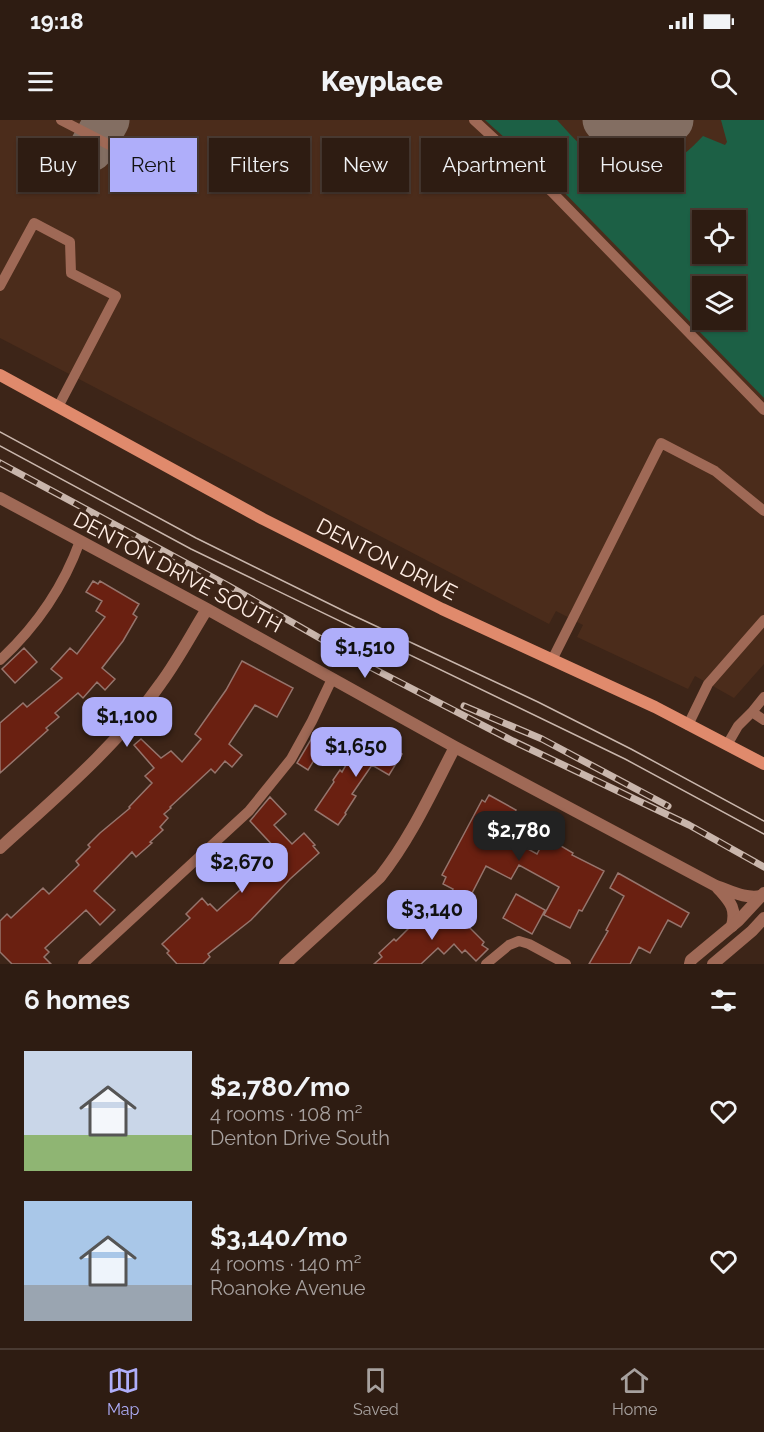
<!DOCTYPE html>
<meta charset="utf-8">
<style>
body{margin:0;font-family:Raleway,sans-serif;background:#36251b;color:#f1f3f6;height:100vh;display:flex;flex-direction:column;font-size:22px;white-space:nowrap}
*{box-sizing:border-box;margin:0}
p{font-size:20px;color:#a7a19f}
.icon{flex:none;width:33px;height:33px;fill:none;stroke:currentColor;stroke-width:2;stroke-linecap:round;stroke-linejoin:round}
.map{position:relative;height:844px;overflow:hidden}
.side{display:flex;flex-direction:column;background:#2e1c12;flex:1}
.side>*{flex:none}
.banner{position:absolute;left:18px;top:18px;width:729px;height:54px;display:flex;gap:12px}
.buttons{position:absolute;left:692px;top:90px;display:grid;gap:12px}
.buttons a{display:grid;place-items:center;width:54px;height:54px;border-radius:0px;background:#2e1c12;box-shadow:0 2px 4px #0004,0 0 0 2px #493a32;font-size:30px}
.price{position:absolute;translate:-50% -51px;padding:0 14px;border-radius:12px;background:#afaefa;color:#111;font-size:20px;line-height:39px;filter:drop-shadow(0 2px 3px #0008)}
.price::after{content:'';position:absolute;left:50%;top:36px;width:18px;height:14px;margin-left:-9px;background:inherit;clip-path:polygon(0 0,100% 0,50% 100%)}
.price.selected{background:#222;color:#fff}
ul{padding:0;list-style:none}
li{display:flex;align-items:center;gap:18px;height:150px;padding:0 24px}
li span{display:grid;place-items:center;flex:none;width:168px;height:120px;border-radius:0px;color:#555}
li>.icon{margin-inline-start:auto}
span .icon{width:72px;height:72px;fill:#fffc;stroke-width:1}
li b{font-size:26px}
h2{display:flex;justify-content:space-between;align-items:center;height:72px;padding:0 24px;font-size:26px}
.chip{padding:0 21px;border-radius:0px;background:#2e1c12;box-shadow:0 2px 4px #0004,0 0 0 2px #493a32;font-size:21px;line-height:54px}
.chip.selected{background:#afaefa;color:#111}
.status{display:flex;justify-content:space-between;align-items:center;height:42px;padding:0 30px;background:#2e1c12;direction:ltr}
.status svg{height:16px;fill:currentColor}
header{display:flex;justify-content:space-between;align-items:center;height:78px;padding:0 24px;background:#2e1c12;font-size:27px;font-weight:800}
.tab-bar{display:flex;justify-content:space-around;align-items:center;height:84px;border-top:2px solid #493a32;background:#2e1c12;font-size:16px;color:#a7a19f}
.tab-bar a{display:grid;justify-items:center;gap:3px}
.tab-bar .selected{color:#afaefa}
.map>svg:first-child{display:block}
.built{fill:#4b2c1b;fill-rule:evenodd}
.green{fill:#1c6045;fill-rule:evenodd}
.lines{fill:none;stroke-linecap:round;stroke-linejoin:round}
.taxiway{stroke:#836e62;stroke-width:45}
.building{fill:#6a2011;stroke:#96756d;stroke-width:1.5}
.service{stroke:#9f6956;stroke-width:10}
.minor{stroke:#9f6956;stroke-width:12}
.tertiary{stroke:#9f6956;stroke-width:12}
.secondary{stroke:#e08a6c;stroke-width:12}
.tram{stroke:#c9b6ac;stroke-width:1.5}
.rail-casing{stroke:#c9b6ac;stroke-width:7}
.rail{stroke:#3d2518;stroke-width:4.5;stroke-dasharray:14;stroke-linecap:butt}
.labels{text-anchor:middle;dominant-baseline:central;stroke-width:6;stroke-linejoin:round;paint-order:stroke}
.street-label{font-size:21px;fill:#ffeee5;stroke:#3d2518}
</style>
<div class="status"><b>19:18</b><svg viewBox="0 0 49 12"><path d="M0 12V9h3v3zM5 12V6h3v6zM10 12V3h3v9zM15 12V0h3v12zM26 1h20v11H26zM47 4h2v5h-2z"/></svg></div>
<header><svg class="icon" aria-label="menu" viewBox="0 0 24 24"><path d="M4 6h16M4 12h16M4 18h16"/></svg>Keyplace<svg class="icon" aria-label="search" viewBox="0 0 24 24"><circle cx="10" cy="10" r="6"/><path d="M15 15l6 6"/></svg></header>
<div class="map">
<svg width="764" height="844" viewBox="0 0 764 844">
<rect width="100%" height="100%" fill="#3d2518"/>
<path class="built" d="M0,0H764V544L734,578L695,556L688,569L577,517L583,505L556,491L549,504L0,218ZM702,100H735V134H702ZM702,166H735V200H702Z"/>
<path class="green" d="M485,0H557C568,12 580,26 594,35C620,52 657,52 682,35C690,30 696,23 703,16L725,25L727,22L721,0H764V278L557,65ZM702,100H735V134H702ZM702,166H735V200H702Z"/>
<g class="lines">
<path class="taxiway" d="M605,0C623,18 652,18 671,0
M91,29L107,0"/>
</g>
<path class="building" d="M93,461L98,464L100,461L139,484L133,494L137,497L123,521L102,548L115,559L105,570L97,562L83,578L78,573L55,593L59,597L46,608L48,610L0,653V603L23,583L27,587L62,558L51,549L70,528L77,534L105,497L96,491L102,481L86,472Z
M24,528L37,542L15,563L2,549Z
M242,541L293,568L277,597L255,585L229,624L242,635L232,647L225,641L215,653L211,649L170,687L171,688L164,694L168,698L160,707L163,710L150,722L152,723L136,737L132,732L94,771L115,790L100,805L86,790L45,828L49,832L44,837L51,844H12L0,832V801L7,794L11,798L43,768L49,774L79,745L76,741L90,727L88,725L100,713L130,688L129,687L152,663L145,656L154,648L134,625L141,619L161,638L171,631L182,642L201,619L195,614L226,570Z
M313,616L324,624L308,650L297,643Z
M376,619L402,634L389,655L372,645L352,674L356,676L345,693L346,694L338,705L315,690L334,662L333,660L340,650L342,652L360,621L371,627Z
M489,675L516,690L502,715L537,734L546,717L573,733L572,735L604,751L582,791L579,790L570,808L544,795L559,767L519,745L511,759L486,746L469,779L452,771L453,769L443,764L446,757L442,755L465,712L482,680L485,682Z
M270,677L286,694L274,705L292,724L304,713L315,725L313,726L319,733L290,759L251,800L208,834L210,837L203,844H177L167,833L169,831L162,824L190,798L186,794L202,778L208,785L210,784L217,791L251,760L250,759L261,749L260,747L273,733L272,732L276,729L250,701Z
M618,753L689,793L681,807L668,800L650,833L639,827L630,844H589L608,811L606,810L624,776L610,768Z
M516,774L545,790L532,814L503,798Z
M436,787L454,806L461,799L484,822L482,825L488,829L476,841L465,830L462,833L454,824L444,834L438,828L421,844H374L382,837L379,833L394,819L396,821L421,796L423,799Z"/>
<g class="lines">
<path class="service" d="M61,0L129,35L156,55
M474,0L552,72L764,290
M0,166L34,103L70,122L71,153L116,176L58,287
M0,540C37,506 63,468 80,421
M552,540L661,323L715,351L764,391
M764,577L752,592L764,600
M688,605L708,564L764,500
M727,625L738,606L752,592
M83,844L249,691L291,639L312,601L332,559
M486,844L509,825L519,821L529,824L566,844"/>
<path class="minor" d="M0,378L207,489L455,627L716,766C731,771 745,779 761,776
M0,728C56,677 117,626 161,563C178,540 192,513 207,489
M717,767C729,781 737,787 732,806
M285,844L380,757C411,718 432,671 455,627"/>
<path class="tertiary" d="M690,844L691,840L738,801L764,773
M713,844L752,811L764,798"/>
<path class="secondary" d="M0,255L263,399L442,489L655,587L764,644"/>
<path class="tram" d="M0,312L196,418L348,493L538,582L631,629L764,701
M0,326L191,429L625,639L764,714"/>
<g class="rail-casing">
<path id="rail" d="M0,343L227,465L372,548L513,621L689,705L764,747
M464,586L542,619L668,686"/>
</g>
<use href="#rail" class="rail"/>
</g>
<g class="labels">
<g class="street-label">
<text transform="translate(387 439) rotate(27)">DENTON DRIVE</text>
<text transform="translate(178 452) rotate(28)">DENTON DRIVE SOUTH</text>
</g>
</g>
</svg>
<div class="buttons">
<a><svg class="icon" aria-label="locate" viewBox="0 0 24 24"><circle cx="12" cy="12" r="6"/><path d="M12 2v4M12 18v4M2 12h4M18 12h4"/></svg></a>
<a><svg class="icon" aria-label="layers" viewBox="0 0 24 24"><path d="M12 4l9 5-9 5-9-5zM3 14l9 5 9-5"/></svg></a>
</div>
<b class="price" style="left:365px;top:559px">$1,510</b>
<b class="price" style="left:127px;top:628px">$1,100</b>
<b class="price" style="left:356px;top:658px">$1,650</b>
<b class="price selected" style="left:519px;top:742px">$2,780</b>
<b class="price" style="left:242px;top:774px">$2,670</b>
<b class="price" style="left:432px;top:821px">$3,140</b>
<div class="banner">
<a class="chip">Buy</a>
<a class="chip selected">Rent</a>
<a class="chip">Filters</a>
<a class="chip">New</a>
<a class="chip">Apartment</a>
<a class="chip">House</a>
</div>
</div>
<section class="side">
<h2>6 homes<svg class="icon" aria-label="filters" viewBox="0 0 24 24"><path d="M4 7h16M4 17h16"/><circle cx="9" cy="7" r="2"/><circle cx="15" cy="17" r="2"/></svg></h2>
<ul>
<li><span style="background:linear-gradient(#c9d6e8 70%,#8fb573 0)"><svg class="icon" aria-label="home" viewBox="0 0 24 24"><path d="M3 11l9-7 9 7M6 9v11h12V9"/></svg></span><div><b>$2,780/mo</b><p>4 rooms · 108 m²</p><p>Denton Drive South</p></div><svg class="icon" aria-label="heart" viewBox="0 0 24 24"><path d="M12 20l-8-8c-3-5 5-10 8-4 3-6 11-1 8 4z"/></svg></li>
<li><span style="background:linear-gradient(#a9c7e8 70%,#9aa5b1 0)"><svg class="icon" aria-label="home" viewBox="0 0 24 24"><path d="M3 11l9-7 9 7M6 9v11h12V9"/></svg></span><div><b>$3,140/mo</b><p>4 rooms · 140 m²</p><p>Roanoke Avenue</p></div><svg class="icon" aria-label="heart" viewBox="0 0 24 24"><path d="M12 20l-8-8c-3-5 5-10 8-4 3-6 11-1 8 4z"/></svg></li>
</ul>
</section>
<nav class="tab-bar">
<a class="selected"><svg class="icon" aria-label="map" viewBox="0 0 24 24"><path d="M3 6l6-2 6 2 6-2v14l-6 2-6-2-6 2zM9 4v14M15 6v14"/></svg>Map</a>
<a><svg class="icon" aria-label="saved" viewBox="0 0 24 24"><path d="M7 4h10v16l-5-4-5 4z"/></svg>Saved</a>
<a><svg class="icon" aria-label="home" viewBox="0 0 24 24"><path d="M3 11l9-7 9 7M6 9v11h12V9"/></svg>Home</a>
</nav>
